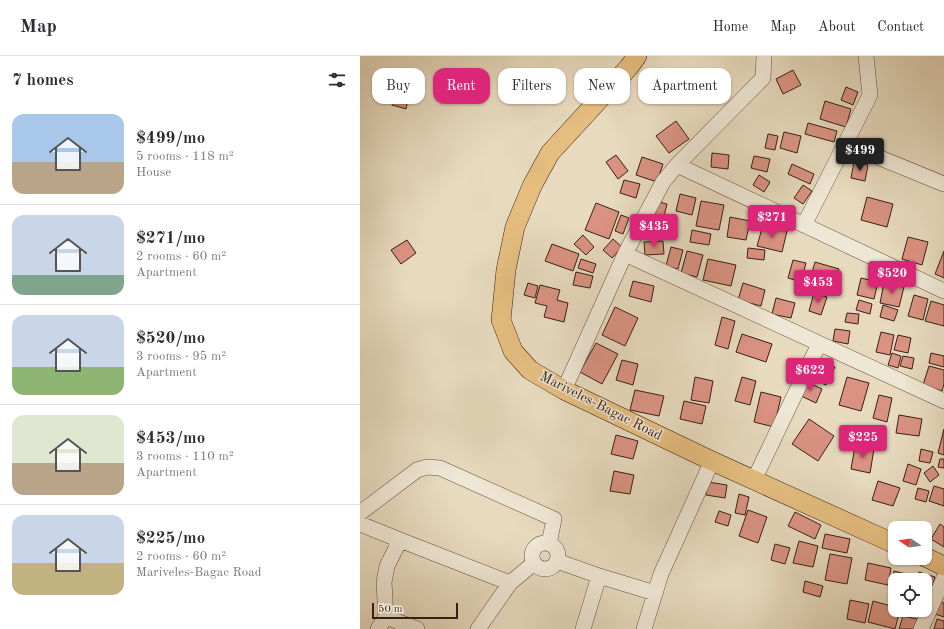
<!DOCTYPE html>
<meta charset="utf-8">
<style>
body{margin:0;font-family:"Old Standard TT",serif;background:#f7f7f7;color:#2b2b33;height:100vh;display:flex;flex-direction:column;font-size:15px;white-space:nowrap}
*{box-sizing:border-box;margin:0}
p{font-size:13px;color:#7c7c81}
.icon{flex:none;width:22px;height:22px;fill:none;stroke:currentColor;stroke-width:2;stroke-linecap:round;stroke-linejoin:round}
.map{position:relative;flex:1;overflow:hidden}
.panel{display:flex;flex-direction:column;background:#fff;width:360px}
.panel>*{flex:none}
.top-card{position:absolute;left:12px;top:12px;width:380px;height:36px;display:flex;gap:8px}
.needle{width:26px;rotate:283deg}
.fabs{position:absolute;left:528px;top:465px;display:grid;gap:8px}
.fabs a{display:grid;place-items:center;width:44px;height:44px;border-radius:8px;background:#fff;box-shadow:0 1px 3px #0004;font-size:20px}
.scale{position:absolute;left:12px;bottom:10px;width:86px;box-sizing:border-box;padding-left:4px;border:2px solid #391f15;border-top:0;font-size:11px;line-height:14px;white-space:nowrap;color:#391f15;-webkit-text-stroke:3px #efe7d5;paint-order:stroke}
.price{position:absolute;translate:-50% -34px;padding:0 9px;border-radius:4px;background:#db2777;color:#fff;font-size:13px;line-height:26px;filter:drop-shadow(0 1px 2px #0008)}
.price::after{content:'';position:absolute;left:50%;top:24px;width:12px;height:9px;margin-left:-6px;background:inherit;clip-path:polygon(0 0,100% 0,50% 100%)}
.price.on{background:#222;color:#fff}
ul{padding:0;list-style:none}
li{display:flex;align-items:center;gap:12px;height:100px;padding:0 12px}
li+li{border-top:1px solid #e1e1e2}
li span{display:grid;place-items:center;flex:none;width:112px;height:80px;border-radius:12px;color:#555}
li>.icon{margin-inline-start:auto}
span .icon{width:48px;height:48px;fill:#fffc;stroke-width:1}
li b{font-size:17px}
h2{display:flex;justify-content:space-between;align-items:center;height:48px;padding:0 12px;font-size:17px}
.chip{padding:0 14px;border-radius:12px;background:#fff;box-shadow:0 1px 3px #0004;font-size:14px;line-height:36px}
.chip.on{background:#db2777;color:#fff}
header{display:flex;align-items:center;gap:24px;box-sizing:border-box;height:56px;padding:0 20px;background:#fff;border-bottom:1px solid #e1e1e2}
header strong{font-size:19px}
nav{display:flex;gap:22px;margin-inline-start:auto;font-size:14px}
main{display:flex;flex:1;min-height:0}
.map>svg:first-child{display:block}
.building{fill:#da9382;stroke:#391f15}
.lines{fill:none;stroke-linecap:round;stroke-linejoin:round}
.minor-casing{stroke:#644e3f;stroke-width:16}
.major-casing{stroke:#391f15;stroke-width:20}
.minor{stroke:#efe7d5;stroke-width:15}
.major{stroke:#e4bd7f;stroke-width:19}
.labels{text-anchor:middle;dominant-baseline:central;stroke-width:3;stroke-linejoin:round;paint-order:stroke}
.street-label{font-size:14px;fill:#391f15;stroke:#efe7d5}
</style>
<header>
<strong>Map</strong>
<nav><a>Home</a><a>Map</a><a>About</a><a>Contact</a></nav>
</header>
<main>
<section class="panel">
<h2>7 homes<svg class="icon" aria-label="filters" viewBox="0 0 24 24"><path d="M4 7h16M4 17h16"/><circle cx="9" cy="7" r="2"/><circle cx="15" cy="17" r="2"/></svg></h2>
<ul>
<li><span style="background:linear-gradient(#a9c7e8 60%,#b9a48a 0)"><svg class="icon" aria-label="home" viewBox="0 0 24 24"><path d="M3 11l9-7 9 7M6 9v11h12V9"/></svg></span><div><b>$499/mo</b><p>5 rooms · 118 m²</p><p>House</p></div></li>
<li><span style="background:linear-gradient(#c9d6e8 75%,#7fa58c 0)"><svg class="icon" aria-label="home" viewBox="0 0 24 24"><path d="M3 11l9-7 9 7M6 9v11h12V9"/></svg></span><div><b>$271/mo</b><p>2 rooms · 60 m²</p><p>Apartment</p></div></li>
<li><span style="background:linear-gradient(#c9d6e8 65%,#8fb573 0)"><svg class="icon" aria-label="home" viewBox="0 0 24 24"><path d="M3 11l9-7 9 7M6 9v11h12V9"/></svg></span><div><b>$520/mo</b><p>3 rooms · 95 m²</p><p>Apartment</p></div></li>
<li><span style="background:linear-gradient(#dfe7d0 60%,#b9a48a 0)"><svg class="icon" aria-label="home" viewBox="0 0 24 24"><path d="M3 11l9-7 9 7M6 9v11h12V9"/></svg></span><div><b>$453/mo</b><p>3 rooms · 110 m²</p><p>Apartment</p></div></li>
<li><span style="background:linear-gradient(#c9d6e8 60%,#c2b280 0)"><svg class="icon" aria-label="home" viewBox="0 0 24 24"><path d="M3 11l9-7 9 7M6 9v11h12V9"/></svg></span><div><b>$225/mo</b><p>2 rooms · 60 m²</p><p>Mariveles-Bagac Road</p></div></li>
</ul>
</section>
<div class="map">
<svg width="584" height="573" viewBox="0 0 584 573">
<rect width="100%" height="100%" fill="#e7dabe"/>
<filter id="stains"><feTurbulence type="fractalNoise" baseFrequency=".005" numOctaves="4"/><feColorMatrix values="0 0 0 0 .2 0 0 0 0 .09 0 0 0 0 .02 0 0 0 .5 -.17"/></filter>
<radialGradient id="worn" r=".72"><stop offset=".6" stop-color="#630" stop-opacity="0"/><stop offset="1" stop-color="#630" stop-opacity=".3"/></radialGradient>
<path class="building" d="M433,14L441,29L423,38L416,23Z
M486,31L498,36L493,49L481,44Z
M36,34L49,37L46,53L32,49Z
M465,45L491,53L486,71L460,63Z
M316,65L329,83L309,97L296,80Z
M448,67L477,75L474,86L445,78Z
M424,76L441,80L437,97L420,92Z
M408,78L418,80L415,94L405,92Z
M352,97L369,99L368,113L351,111Z
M256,99L268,115L258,123L246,106Z
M394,100L410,103L407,116L391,112Z
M282,101L303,108L297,126L276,119Z
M494,106L508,109L505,125L491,122Z
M432,108L454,118L450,128L428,118Z
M399,119L410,126L404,136L393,129Z
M264,124L280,128L276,142L260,137Z
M443,129L452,135L443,148L434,142Z
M320,138L336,142L332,159L316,155Z
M507,141L533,148L527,171L501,164Z
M295,145L307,148L301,173L290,170Z
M341,145L364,149L359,174L336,170Z
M236,147L259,156L249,183L225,174Z
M261,159L269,162L263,178L255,175Z
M370,161L390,165L386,184L367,181Z
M403,169L427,175L422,196L397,190Z
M332,174L351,178L349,189L330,186Z
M223,179L234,191L226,199L214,188Z
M548,181L568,186L562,209L542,203Z
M253,183L262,191L252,202L243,194Z
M47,184L56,197L41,208L31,194Z
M303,185L304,198L285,199L284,186Z
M192,188L219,198L213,215L185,205Z
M311,191L323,194L318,213L306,210Z
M388,192L405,194L404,204L387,202Z
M327,195L343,199L337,221L321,217Z
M584,195V222L575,218Z
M221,203L236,208L233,217L218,212Z
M348,203L376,209L371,230L343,224Z
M433,204L446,207L441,226L428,222Z
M455,206L479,213L472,238L448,231Z
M216,216L233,220L230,232L213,229Z
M501,222L518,226L514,243L497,239Z
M273,225L294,230L291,246L269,240Z
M168,227L178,230L175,242L164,239Z
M383,227L405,234L401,250L378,244Z
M524,227L544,231L539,251L520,247Z
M180,229L200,234L197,244L208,247L204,266L184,261L187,250L175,247Z
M454,237L467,241L461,259L449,255Z
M554,239L568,243L563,264L548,260Z
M416,242L435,247L431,262L412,258Z
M499,244L512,248L510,258L496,254Z
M571,245L584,249V270L565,265Z
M523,249L538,254L534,265L520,261Z
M255,251L278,262L265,290L242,279Z
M487,257L499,258L498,268L485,266Z
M362,261L375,265L368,293L355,289Z
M475,273L490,275L488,288L473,285Z
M521,276L534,279L530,299L516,296Z
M382,278L412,288L406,306L376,296Z
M538,279L551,282L548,297L534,294Z
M236,287L258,298L242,328L220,316Z
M532,297L541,300L538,312L528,309Z
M571,297L584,300V311L569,307Z
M543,300L554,302L552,313L540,310Z
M457,303L475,311L466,329L448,321Z
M262,304L278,308L273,329L256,324Z
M569,310L584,314V328L582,335L563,329Z
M335,321L353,325L349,347L331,344Z
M382,321L396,325L390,349L375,345Z
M487,321L509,327L501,355L479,349Z
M445,325L462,333L456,347L439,339Z
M275,334L304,340L299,360L270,354Z
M401,336L421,341L414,371L394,366Z
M519,339L532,342L527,366L513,362Z
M324,345L346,350L342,368L320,363Z
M539,359L562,363L559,380L536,377Z
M449,363L474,380L458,405L432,388Z
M584,373V399L578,397Z
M256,379L278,385L273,403L251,398Z
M495,390L514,393L510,417L491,413Z
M561,393L573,396L570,407L559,405Z
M580,403H584V412L578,411Z
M548,408L561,413L556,429L543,425Z
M573,410L579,419L570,426L564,417Z
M254,415L274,419L270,438L250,435Z
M518,425L540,432L533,450L512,444Z
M348,426L367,429L365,442L346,439Z
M574,430L584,433V450L569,445Z
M558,432L569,435L566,446L555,443Z
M379,438L389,441L385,459L375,457Z
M388,454L407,461L398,487L379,480Z
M359,455L371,459L368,470L355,466Z
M435,456L461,469L455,483L428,470Z
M580,468L584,471V491L571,483Z
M465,478L490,483L487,497L462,492Z
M439,485L458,490L453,511L433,507Z
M415,488L430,492L425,508L411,504Z
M470,498L492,502L487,528L465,524Z
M508,507L531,512L528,529L505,524Z
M534,515L554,520L553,524H535V532L531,531Z
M559,516L575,521L571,536L565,534V524H556Z
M445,525L463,530L460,541L443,536Z
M490,544L509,548L505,567L487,563Z
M576,544L584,547V561L572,557Z
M513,545L535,551V554H540L535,573L508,566Z
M543,560L557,563L554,573H539Z
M577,563L584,565V573H574Z"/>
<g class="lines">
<g class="minor-casing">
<path id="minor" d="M486,88L584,128
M317,109L584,235
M444,169L510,39L506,0
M265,198L584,345
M204,334L265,198L303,126L317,109L403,22L404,0
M394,424L459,288
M0,457L57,414L67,411L80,412L194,463L189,488
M0,468L40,484
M172 500a13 13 0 1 1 26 0a13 13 0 1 1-26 0Z
M197,505L239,520L295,537
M26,561L24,526L27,510L40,484L150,527
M18,573L26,561L57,573
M118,573L150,527L174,507
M223,573L239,520
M284,573L301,518L352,405
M561,573L584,522"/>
</g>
<g class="major-casing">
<path id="major" d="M277,0L269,11L190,97L172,130L155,171L146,214L141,264L153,295L170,314L204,334L352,405L535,488
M565,501L584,510"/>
</g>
<use href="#minor" class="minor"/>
<use href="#major" class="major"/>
</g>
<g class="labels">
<g class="street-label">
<text transform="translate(241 350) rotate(27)">Mariveles-Bagac Road</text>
</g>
</g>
<rect width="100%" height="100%" filter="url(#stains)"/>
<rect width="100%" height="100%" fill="url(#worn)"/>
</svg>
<div class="fabs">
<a><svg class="needle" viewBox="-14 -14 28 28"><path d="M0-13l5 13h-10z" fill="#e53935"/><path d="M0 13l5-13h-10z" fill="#7c7c81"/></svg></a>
<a><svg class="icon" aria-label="locate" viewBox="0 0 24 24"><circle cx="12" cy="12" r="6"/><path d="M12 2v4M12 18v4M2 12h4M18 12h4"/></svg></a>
</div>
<div class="scale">50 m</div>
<b class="price on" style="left:500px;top:116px">$499</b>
<b class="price" style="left:412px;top:183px">$271</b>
<b class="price" style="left:294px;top:192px">$435</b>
<b class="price" style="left:532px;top:239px">$520</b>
<b class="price" style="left:458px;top:248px">$453</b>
<b class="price" style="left:450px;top:336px">$622</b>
<b class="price" style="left:503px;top:403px">$225</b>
<div class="top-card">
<a class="chip">Buy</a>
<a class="chip on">Rent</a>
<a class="chip">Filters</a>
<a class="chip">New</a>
<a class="chip">Apartment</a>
</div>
</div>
</main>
